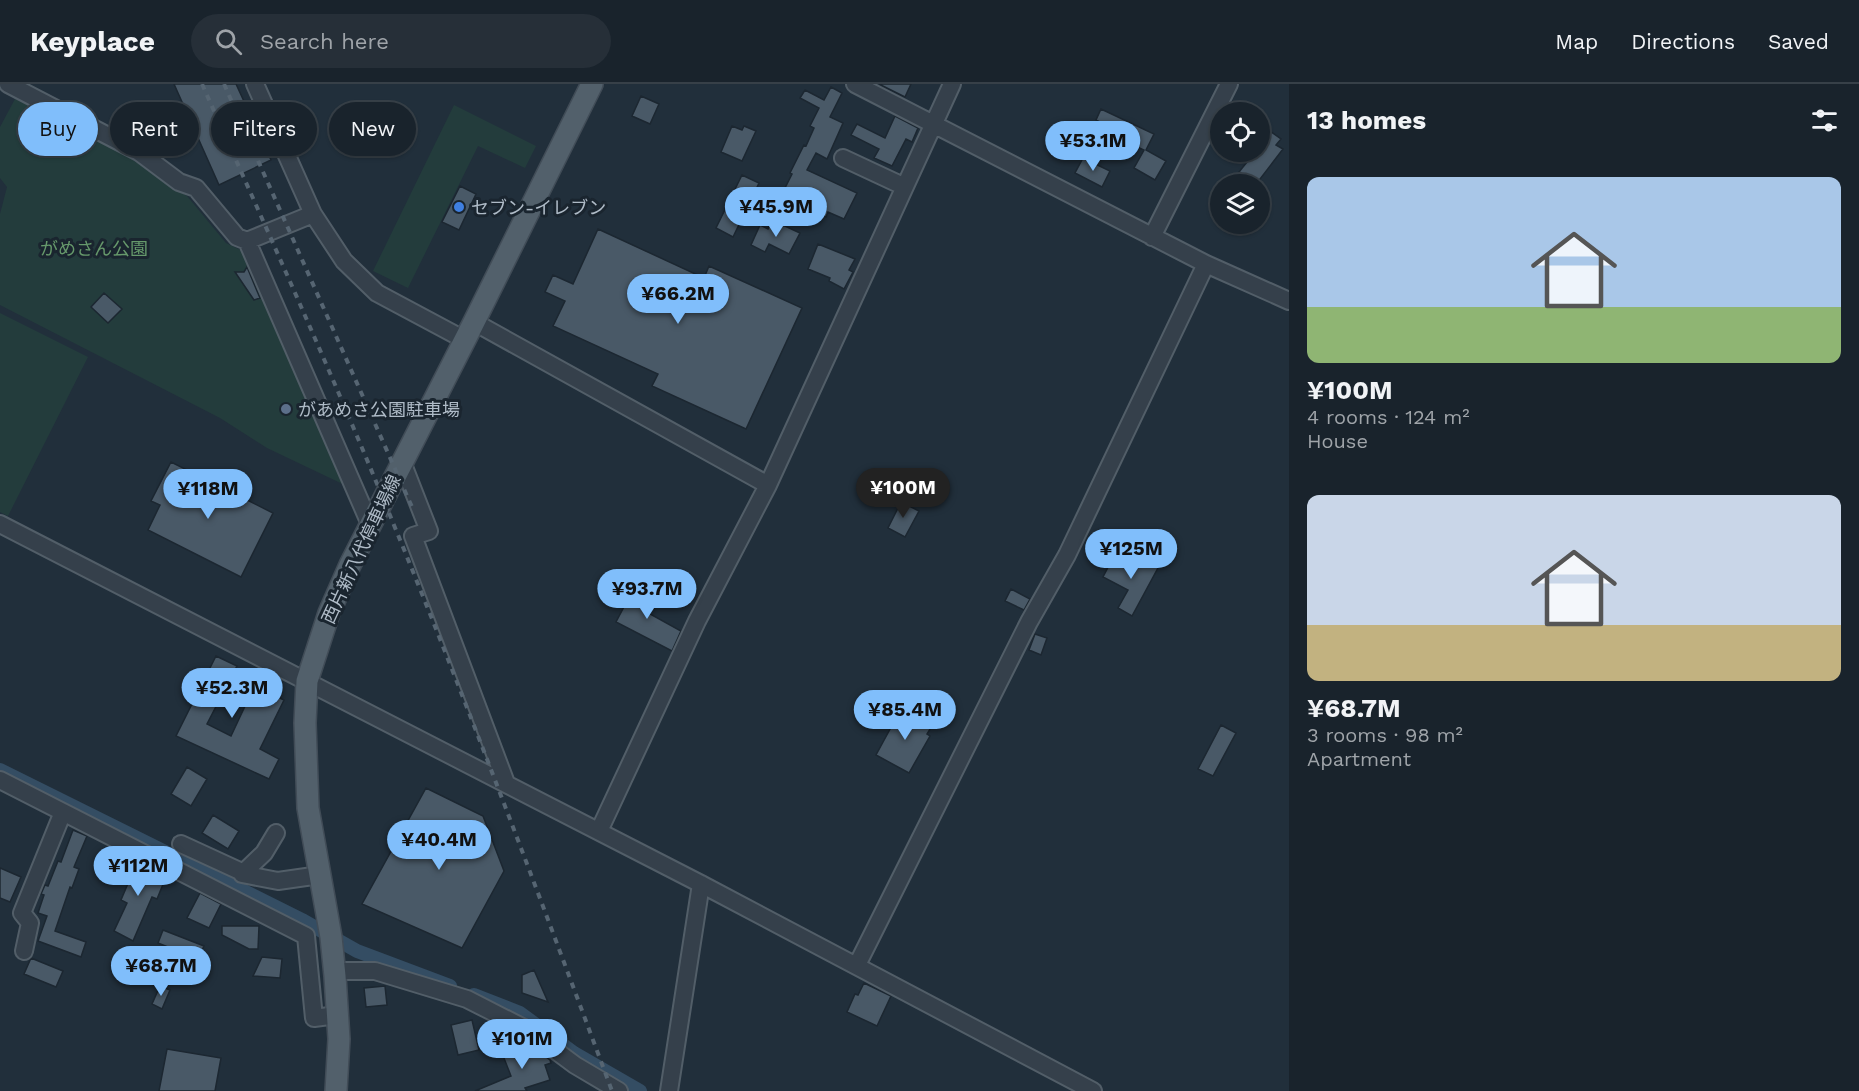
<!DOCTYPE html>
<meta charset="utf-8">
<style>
body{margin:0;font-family:"Work Sans","Noto Sans JP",sans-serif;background:#262f38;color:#f1f3f6;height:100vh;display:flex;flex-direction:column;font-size:22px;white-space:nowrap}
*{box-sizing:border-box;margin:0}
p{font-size:20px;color:#9fa4a9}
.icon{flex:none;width:33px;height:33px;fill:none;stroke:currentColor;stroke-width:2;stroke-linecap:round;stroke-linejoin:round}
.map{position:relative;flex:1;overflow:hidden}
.panel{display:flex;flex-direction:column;background:#19232c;width:570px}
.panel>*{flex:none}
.banner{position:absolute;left:18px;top:18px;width:570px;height:54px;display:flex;gap:12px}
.fabs{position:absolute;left:1210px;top:18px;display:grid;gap:12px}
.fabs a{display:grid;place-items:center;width:60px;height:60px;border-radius:50%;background:#19232c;box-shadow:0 2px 4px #0004,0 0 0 2px #374048;font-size:30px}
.price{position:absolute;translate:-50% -51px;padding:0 14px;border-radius:21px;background:#80befb;color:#111;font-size:20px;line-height:39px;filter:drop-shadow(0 2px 3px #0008)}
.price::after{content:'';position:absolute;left:50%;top:36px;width:18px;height:14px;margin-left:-9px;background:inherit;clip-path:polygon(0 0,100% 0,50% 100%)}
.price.selected{background:#222;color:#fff}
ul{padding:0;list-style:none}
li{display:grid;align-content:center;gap:12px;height:318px;padding:0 18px}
li span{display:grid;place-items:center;height:186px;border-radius:12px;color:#555}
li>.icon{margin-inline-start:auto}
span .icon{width:108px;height:108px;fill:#fffc;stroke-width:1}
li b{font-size:26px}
h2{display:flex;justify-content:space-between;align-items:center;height:72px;padding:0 18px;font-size:26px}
.chip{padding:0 21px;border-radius:27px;background:#19232c;box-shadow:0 2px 4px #0004,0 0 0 2px #374048;font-size:21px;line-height:54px}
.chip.selected{background:#80befb;color:#111}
header{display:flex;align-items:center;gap:36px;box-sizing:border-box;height:84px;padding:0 30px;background:#19232c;border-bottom:2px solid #374048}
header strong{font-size:28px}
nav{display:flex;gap:33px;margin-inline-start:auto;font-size:21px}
.search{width:420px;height:54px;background:#262f38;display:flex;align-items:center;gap:15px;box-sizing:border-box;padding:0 21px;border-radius:33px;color:#9fa4a9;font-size:22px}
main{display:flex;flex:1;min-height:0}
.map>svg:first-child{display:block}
.green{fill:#233c3c}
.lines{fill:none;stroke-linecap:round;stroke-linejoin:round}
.canal{stroke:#344d63;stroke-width:14}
.building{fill:#495967;stroke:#1c2731;stroke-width:1.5;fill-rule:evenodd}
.minor-casing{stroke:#525e68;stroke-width:20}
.major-casing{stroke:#414c57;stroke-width:24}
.minor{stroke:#35404b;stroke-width:16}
.major{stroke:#52606b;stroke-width:21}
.rail{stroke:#566572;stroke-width:4;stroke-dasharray:6 6;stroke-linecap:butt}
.shop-dot{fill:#3f7fe0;stroke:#1a252f;stroke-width:2}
.service-dot{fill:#5c6f8a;stroke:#1a252f;stroke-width:2}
.labels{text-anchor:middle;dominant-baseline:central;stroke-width:6;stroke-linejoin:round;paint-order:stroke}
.poi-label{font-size:18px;fill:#afbbc7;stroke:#1a252f;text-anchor:start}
.park-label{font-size:18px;fill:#66996b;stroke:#1a252f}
.street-label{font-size:18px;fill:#afbbc7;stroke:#1a252f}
</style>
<header>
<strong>Keyplace</strong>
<div class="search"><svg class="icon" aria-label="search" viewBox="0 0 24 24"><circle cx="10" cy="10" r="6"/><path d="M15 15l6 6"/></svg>Search here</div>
<nav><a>Map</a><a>Directions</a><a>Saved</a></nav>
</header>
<main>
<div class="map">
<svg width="1289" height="1007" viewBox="0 0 1289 1007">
<rect width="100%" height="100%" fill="#212f3b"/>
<path class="green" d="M15,15L109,60L187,112L226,159L249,170L351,404L267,364L220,334L0,221V130L7,103L0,94V43Z
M454,21L536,62L525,84L478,62L408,204L373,187Z
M0,229L88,273L8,432L0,428Z"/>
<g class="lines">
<path class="canal" d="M0,686L304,837L357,867L450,902
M474,911L520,929L574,969L640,1007"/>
</g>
<path class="building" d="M174,0H236L271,76L219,101Z
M879,0H911L905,13Z
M831,3L842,9L830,33L843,39L827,75L816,69L807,86L857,109L844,135L828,128L826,133L781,112L792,90L790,89L804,61L806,62L814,44L810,42L819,24L800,14L805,6L824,16Z
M641,12L659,20L650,40L632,32Z
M1101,25L1154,50L1146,66L1166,77L1155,96L1134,84L1144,66L1120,55L1123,50L1096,36Z
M895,32L918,44L912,58L906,55L892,82L874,74L879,65L851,51L857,40L885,54Z
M732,42L742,46L744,42L756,47L742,77L721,68Z
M1270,47L1281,55L1276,61L1283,65L1257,99L1239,88L1255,68H1260V59Z
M1083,74L1110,87L1102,103L1075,89Z
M742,91L759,99L733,153L716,144Z
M460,102L476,110L459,146L442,138Z
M772,136L800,149L789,170L769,160L765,168L751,161L760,141L768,145Z
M598,145L704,194L709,182L802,224L746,345L652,302L658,290L553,242L565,217L545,208L553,191L573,200Z
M818,160L855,175L849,186L853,188L844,205L829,197L830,194L808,185Z
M247,183L260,214L254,216L235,188H244Z
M104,209L122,225L108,239L91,223Z
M171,378L273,429L241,493L148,446L160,421L151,417Z
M901,418L919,427L905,453L888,444Z
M1115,470L1134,480L1139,471L1159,482L1132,532L1118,524L1128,506L1103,493Z
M635,502L658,514L650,530L681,547L672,567L616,538Z
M1011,505L1030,515L1024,526L1005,517Z
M1035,550L1047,554L1041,571L1029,566Z
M216,572L237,582L232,591L284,616L260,665L279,675L269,695L176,652ZM222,611L245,622L231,652L207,640Z
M901,625L932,642L927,650L930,652L909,689L876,671Z
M1221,641L1236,649L1213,692L1198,685Z
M187,683L207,695L191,722L171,710Z
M426,704L483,732L504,787L462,864L362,820Z
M213,731L239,747L228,765L202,749Z
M73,746L87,752L74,783L79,785L72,804L70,803L55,847L86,858L81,873L38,857L47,832L38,829L44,811L41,810L45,801L48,802L58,777L61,778Z
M127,772L151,785L150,787L166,793L157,815L152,813L133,857L114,847L127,819L121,816L132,790L121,785Z
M0,784L21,793L10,818L0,814Z
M200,809L221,820L209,844L187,834Z
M222,842H259L258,865H249L222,851Z
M163,846L204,862L199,873L191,870L184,887L168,880L175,866L158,859Z
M262,873L282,875L280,894L253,892Z
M31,874L63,887L56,903L24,890Z
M534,886L548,918L522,909V891Z
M864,899L891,912L877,942L847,928L855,910L858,911Z
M160,902L170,906L162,925L152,920Z
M385,902L387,921L366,923L364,904Z
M472,936L479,966L458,971L451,941Z
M523,956L550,976L551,979L545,981L550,996L525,1004L527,1007H475L511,992L502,969L525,960Z
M167,965L221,974L215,1007H159Z"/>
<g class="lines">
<g class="minor-casing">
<path id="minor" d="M8,0L139,68L179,98L196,104L237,153L247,157L313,130L344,177L377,209L465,256
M255,0L313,130
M855,0L1206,180L1289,217
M843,74L903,102
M1152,153L1229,0
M247,157L370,440
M474,238L768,401
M402,378L429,447L413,452L506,699
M0,440L701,800L1093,1007
M0,696L306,852L314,934L337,931
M599,747L697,537L768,401L952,0
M276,749L264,769L242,790L278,797L320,791
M181,760L244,789
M24,867L30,839L22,829L63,728
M857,881L1029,538L1067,471L1206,180
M335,887H375L467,915L528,946L575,981L619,1007
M669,1007L701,800"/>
</g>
<g class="major-casing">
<path id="major" d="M336,1007L339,955L335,892L331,853L308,724L305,639L307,597L329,529L350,481L474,238L592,0"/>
</g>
<use href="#minor" class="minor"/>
<use href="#major" class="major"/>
<path class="rail" d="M202,0C268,148 335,296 396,446C472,631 542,819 612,1007
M224,0L412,423"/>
</g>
<circle class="shop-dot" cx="459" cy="123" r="6"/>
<circle class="service-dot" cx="286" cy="325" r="6"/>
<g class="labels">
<g class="poi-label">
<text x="471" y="123">セブン-イレブン</text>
<text x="298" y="325">があめさ公園駐車場</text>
</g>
<g class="park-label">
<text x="94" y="164">がめさん公園</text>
</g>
<g class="street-label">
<text transform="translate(361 465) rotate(-65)">西片新八代停車場線</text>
</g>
</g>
</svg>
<div class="fabs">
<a><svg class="icon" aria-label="locate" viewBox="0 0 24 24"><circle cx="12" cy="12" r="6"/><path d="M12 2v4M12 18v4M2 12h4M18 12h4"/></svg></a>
<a><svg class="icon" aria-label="layers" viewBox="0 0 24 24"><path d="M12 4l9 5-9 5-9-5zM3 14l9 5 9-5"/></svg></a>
</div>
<b class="price" style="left:1093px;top:88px">¥53.1M</b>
<b class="price" style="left:776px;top:154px">¥45.9M</b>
<b class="price" style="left:678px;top:241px">¥66.2M</b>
<b class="price selected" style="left:903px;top:435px">¥100M</b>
<b class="price" style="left:208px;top:436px">¥118M</b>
<b class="price" style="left:1131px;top:496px">¥125M</b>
<b class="price" style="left:647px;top:536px">¥93.7M</b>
<b class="price" style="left:232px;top:635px">¥52.3M</b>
<b class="price" style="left:905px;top:657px">¥85.4M</b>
<b class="price" style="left:439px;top:787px">¥40.4M</b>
<b class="price" style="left:138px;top:813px">¥112M</b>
<b class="price" style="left:161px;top:913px">¥68.7M</b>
<b class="price" style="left:522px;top:986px">¥101M</b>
<div class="banner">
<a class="chip selected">Buy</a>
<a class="chip">Rent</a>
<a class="chip">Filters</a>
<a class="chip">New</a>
</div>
</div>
<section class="panel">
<h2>13 homes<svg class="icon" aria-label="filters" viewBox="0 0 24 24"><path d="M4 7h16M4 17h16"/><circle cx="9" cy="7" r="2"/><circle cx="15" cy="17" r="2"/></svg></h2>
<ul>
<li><span style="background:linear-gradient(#a9c7e8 70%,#8fb573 0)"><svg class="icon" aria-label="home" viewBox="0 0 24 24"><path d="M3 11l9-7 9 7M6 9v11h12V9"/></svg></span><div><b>¥100M</b><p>4 rooms · 124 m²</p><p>House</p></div></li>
<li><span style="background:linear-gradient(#c9d6e8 70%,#c2b280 0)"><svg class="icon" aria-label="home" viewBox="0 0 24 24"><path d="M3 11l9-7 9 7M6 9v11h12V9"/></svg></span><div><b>¥68.7M</b><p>3 rooms · 98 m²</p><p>Apartment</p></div></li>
</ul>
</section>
</main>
